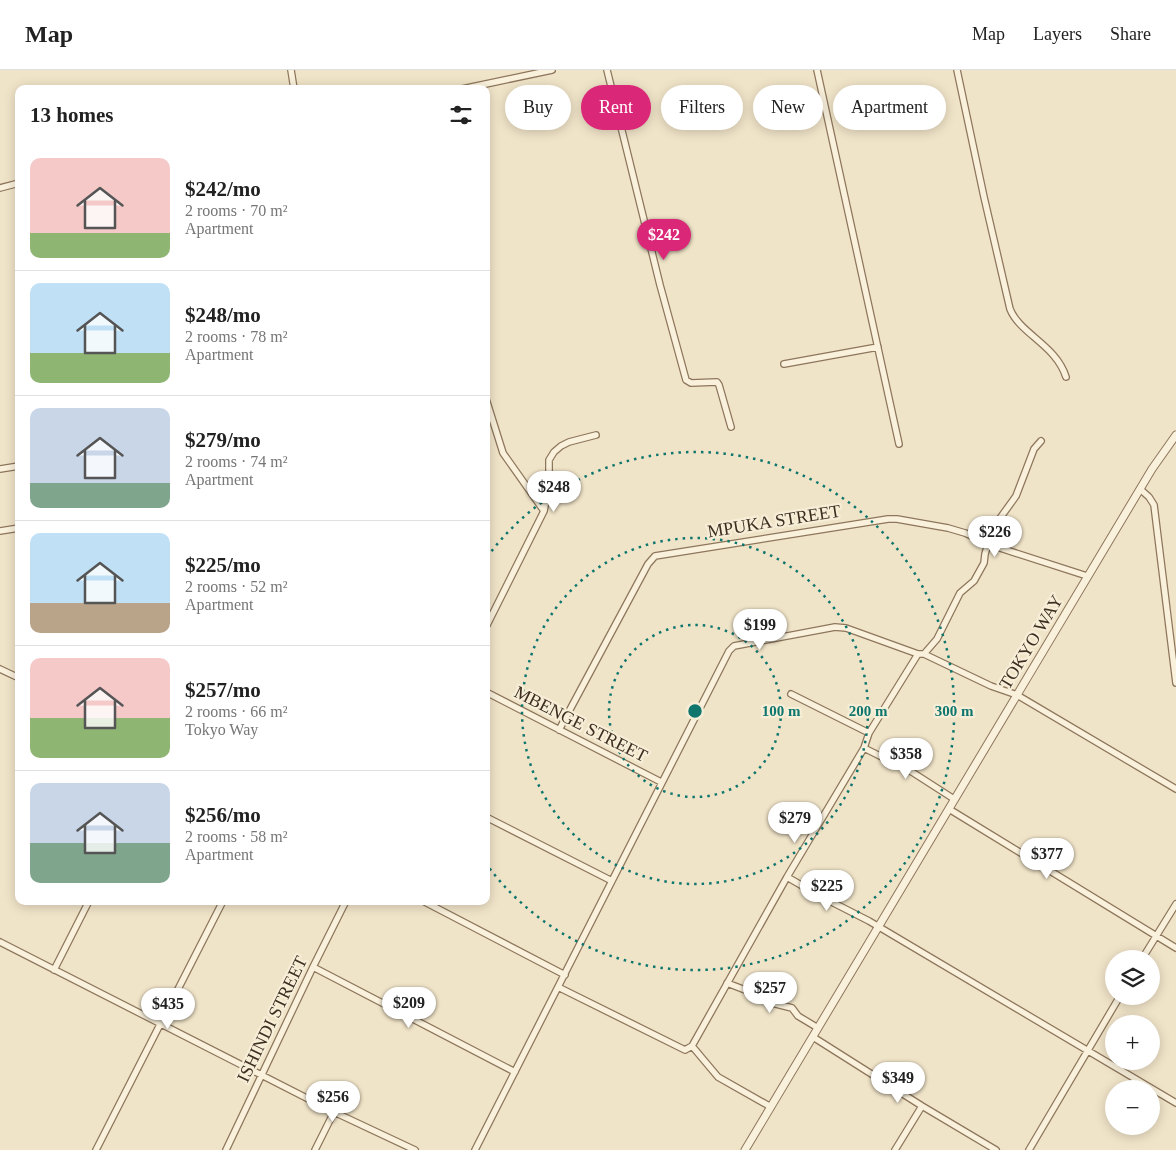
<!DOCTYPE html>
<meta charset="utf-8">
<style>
body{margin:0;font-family:Georgia,serif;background:#f2f2f2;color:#222;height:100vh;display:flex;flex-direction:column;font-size:19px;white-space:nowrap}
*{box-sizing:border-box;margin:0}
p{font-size:16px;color:#767676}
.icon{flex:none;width:28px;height:28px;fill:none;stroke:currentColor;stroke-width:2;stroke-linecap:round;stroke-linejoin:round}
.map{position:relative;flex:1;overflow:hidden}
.panel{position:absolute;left:15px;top:15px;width:475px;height:820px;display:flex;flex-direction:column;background:#fff;border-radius:10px;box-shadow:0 2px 12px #0003}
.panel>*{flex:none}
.guide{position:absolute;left:505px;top:15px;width:475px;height:45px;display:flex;gap:10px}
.buttons{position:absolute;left:1105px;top:880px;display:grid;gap:10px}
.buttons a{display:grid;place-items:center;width:55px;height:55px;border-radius:50%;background:#fff;box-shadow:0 2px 12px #0003;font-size:25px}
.price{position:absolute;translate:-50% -42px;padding:0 11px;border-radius:18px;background:#fff;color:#222;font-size:16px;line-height:32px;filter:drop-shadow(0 1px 2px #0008)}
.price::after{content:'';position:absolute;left:50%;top:30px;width:15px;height:11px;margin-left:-8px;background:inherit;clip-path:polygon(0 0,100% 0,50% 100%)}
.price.current{background:#db2777;color:#fff}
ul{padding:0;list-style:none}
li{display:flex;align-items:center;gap:15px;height:125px;padding:0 15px}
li+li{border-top:1px solid #e0e0e0}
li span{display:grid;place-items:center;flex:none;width:140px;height:100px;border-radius:10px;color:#555}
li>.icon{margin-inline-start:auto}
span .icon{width:60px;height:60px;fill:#fffc;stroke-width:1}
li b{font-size:21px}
h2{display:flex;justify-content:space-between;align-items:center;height:60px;padding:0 15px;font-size:21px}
.tag{padding:0 18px;border-radius:22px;background:#fff;box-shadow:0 2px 12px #0003;font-size:18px;line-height:45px}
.tag.current{background:#db2777;color:#fff}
header{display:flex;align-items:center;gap:30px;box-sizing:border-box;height:70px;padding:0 25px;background:#fff;border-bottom:1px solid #e0e0e0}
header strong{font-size:24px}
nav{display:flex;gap:28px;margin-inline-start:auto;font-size:18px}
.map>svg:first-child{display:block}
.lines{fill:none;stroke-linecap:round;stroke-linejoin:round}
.minor-casing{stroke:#8d765c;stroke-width:8}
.tertiary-casing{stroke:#8d765c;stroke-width:9}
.minor{stroke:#faf1dc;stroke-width:5.5}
.tertiary{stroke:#faf1dc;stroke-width:7}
.ring{fill:none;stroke:#0f766e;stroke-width:2.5;stroke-dasharray:2.5 5}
.labels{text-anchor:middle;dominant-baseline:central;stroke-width:4.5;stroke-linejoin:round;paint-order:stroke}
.street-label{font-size:18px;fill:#3d2e20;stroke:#f7eed8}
.centre{fill:#0f766e;stroke:#f7eed8;stroke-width:2.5}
.ring-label{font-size:15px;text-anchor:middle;font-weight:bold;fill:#0f766e;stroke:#f7eed8;stroke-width:4.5;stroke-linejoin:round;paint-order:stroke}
</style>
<header>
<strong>Map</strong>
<nav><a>Map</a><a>Layers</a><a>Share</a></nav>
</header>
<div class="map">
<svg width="1176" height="1080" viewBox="0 0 1176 1080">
<rect width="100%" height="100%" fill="#f0e4c8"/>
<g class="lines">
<g class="minor-casing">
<path id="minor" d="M291,0L294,19
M607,0L660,215L686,310L691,313L717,312L719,315L731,357
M817,0L899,374
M957,0L984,127L1010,239C1020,264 1056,275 1066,307
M462,19L552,0
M0,118L19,113
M784,294L878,277
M486,329L503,383L544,441L486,557
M0,399L19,396
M1140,419L1149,427L1154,435L1176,613
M544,441L549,416V390L554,382L561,376L569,372L596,365
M0,461L19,458
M924,584L937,569L960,523L974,511L984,493L985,484L993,458L1016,426L1034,379L1041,371
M0,599L19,608
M486,622L661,712
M791,624L869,663
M559,660L648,494L655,486L888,449H897L948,458L965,463L997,477L1087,506
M864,678L912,702L954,729
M949,739L1176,878
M486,747L612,811
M787,807L820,826L869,851L1176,1033
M423,831L565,905
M0,872L334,1042L415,1080
M1142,889L1176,834
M313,897L515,1002
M54,900L89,831
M727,913L753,923L772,933L792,938L798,946L818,958
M558,917L685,980L692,976L787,807L864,678L869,663L918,584
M813,967L922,1036L996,1080
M692,976L718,1007L771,1037
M96,1080L223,831
M226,1080L313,897L346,831
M315,1080L334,1042
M475,1080L729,581L734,576L835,557L846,558L918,584H924L991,616L1017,625L1176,719
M895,1080L922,1036
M1029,1080L1120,926"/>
</g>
<g class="tertiary-casing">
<path id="tertiary" d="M745,1080L1152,399L1176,365"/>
</g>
<use href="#minor" class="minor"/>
<use href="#tertiary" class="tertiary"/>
</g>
<g class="ring">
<circle cx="695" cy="641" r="86"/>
<circle cx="695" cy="641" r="173"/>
<path d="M487 487A259 259 0 1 1 487 795"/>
</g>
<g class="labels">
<g class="street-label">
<text transform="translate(774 451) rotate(-9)">MPUKA STREET</text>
<text transform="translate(1031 572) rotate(-59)">TOKYO WAY</text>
<text transform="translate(581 654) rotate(27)">MBENGE STREET</text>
<text transform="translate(272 949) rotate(-64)">ISHINDI STREET</text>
</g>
</g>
<circle cx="695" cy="641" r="8" class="centre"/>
<g class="ring-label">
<text x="781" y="646">100 m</text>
<text x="868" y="646">200 m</text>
<text x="954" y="646">300 m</text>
</g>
</svg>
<div class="buttons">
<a><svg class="icon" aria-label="layers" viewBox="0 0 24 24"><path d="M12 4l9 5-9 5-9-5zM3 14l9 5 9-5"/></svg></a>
<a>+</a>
<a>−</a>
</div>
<b class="price current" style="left:664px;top:191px">$242</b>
<b class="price" style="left:554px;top:443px">$248</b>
<b class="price" style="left:995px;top:488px">$226</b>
<b class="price" style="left:760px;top:581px">$199</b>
<b class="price" style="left:906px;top:710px">$358</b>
<b class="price" style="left:795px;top:774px">$279</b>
<b class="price" style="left:1047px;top:810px">$377</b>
<b class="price" style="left:827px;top:842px">$225</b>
<b class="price" style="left:770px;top:944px">$257</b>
<b class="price" style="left:409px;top:959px">$209</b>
<b class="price" style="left:168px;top:960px">$435</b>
<b class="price" style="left:898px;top:1034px">$349</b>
<b class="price" style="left:333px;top:1053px">$256</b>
<div class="guide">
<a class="tag">Buy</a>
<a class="tag current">Rent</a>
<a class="tag">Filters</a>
<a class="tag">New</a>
<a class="tag">Apartment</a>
</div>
<section class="panel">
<h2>13 homes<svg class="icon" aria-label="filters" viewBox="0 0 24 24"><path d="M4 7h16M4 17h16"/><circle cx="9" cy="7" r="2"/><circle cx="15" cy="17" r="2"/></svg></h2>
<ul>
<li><span style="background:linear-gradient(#f6c9c9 75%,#8fb573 0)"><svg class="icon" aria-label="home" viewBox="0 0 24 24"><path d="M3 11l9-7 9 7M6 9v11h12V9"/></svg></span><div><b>$242/mo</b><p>2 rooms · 70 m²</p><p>Apartment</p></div></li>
<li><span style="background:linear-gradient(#bfe0f5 70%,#8fb573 0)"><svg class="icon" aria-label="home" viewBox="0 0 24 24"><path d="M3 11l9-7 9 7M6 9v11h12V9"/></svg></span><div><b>$248/mo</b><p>2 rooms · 78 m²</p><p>Apartment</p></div></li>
<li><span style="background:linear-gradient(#c9d6e8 75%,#7fa58c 0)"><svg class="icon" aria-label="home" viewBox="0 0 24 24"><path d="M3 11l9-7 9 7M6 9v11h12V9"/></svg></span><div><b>$279/mo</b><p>2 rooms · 74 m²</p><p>Apartment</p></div></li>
<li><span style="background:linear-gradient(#bfe0f5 70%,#b9a48a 0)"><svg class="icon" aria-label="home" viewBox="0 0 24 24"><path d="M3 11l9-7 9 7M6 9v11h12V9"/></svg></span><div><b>$225/mo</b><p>2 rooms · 52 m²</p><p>Apartment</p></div></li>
<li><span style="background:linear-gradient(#f6c9c9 60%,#8fb573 0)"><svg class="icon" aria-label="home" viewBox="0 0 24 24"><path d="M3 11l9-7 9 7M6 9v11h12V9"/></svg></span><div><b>$257/mo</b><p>2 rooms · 66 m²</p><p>Tokyo Way</p></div></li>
<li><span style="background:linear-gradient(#c9d6e8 60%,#7fa58c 0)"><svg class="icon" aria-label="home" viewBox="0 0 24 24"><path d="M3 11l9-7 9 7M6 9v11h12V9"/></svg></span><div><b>$256/mo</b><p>2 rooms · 58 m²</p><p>Apartment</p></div></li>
</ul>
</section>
</div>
